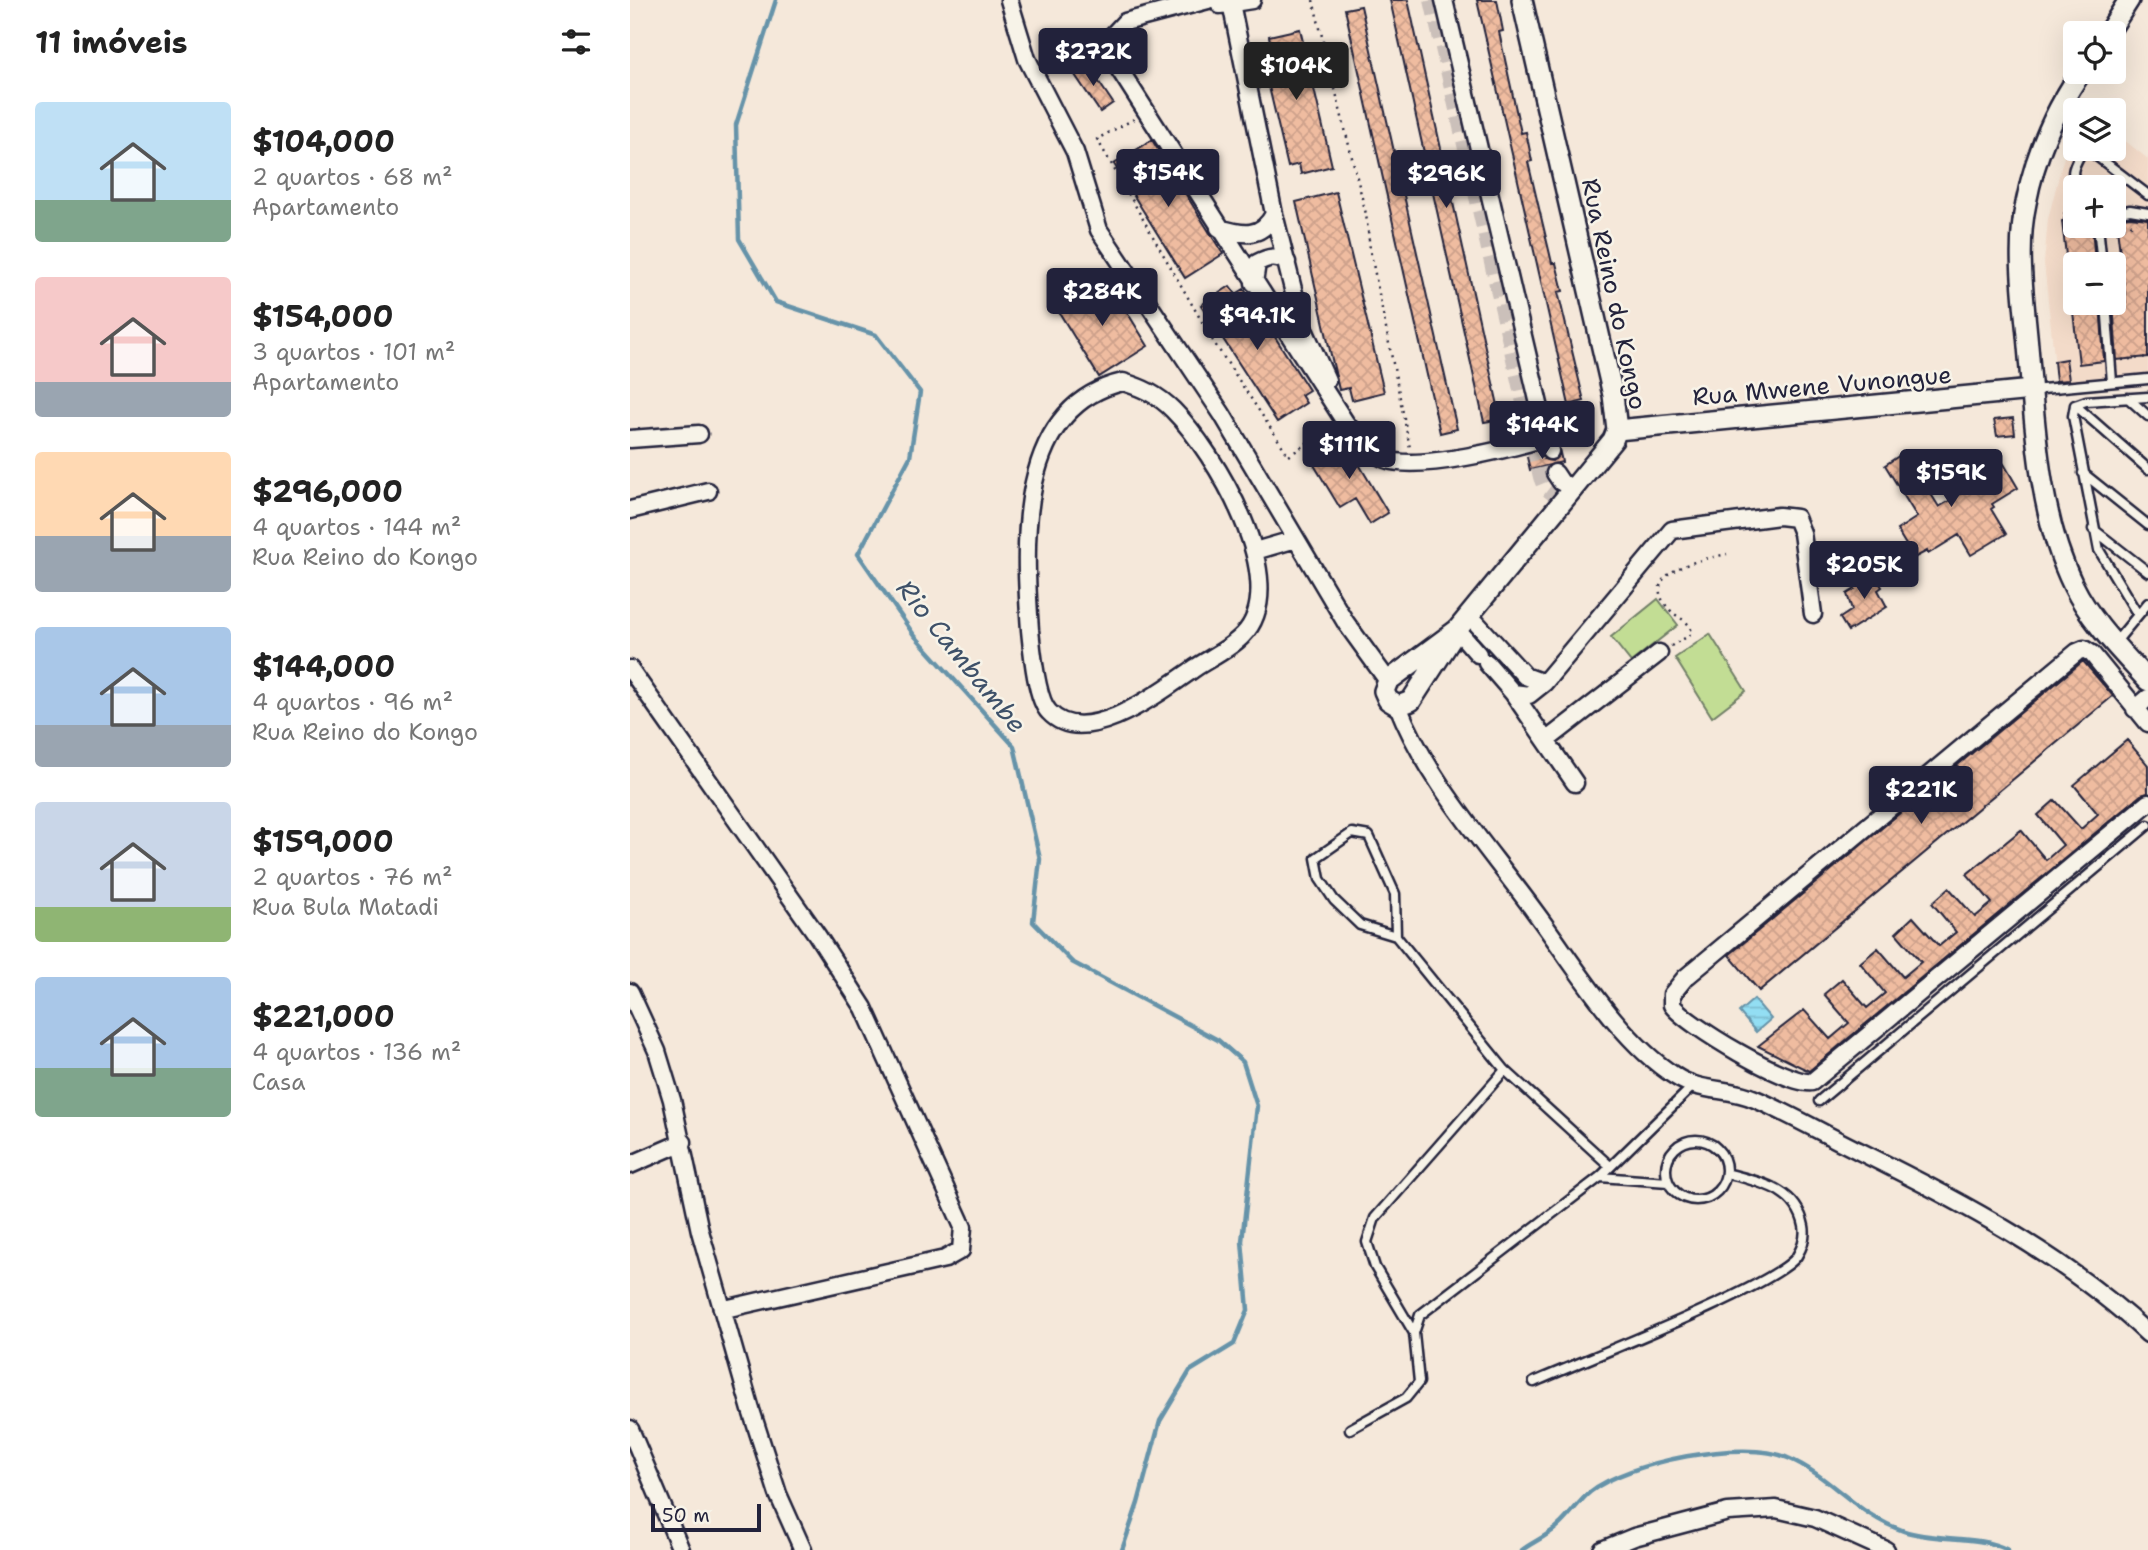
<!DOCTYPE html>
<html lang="pt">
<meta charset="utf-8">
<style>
body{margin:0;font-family:"Shantell Sans",sans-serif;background:#f6f6f6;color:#222;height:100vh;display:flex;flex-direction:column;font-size:26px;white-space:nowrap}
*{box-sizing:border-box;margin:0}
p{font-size:23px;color:#767676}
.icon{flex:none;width:38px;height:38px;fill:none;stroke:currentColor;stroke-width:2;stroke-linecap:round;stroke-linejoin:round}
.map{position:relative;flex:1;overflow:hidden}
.panel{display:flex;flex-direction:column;background:#fff;width:630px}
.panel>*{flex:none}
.buttons{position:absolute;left:1433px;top:21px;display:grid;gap:14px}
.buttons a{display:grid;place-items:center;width:63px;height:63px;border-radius:7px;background:#fff;box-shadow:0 7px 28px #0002;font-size:35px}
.scale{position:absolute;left:21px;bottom:18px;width:110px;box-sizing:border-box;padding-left:7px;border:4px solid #22223b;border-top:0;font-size:19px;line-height:24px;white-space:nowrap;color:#22223b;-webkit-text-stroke:5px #f7f3e8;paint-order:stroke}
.price{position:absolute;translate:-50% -60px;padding:0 16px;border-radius:7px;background:#22223b;color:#fff;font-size:23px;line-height:46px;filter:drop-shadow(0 2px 4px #0008)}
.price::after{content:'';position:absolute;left:50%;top:42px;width:21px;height:16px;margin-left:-10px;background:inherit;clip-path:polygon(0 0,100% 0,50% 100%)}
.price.selected{background:#222;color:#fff}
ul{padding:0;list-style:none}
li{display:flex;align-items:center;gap:21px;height:175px;padding:0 35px}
li span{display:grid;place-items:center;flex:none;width:196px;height:140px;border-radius:7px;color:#555}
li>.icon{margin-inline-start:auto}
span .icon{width:84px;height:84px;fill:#fffc;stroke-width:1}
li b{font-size:30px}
h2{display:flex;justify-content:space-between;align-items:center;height:84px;padding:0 35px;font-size:30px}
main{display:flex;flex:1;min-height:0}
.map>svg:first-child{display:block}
.built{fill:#f3dbc9;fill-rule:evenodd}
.pitch{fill:#c2dd94;stroke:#728068;stroke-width:2}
.water{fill:url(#water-rules);stroke:#6693a9;stroke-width:2}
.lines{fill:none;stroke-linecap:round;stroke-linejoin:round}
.stream{stroke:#6693a9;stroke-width:4.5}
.building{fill:url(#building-cross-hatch);stroke:#22223b;stroke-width:2}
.minor-tunnel{stroke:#cbc0ba;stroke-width:16;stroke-dasharray:16 8;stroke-linecap:butt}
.service-casing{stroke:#22223b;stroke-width:13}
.minor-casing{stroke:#22223b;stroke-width:21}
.tertiary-casing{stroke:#22223b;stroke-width:24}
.path{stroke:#22223b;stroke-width:2.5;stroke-dasharray:2 5;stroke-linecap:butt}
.service{stroke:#f7f3e8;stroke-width:8}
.minor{stroke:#f7f3e8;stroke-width:16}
.tertiary{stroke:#f7f3e8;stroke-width:19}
.labels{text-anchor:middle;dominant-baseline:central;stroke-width:5;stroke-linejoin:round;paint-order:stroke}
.street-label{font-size:24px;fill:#22223b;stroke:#f7f3e8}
.water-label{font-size:26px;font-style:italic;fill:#3e5169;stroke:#f7f3e8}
</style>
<main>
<section class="panel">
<h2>11 imóveis<svg class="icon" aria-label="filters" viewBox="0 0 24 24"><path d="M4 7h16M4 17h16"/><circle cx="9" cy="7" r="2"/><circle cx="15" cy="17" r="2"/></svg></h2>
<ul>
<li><span style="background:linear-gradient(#bfe0f5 70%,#7fa58c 0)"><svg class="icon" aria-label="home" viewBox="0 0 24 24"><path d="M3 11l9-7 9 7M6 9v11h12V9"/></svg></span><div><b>$104,000</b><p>2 quartos · 68 m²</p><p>Apartamento</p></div></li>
<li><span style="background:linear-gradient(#f6c9c9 75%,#9aa5b1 0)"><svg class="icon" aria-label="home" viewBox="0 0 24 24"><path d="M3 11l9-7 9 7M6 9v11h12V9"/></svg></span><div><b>$154,000</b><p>3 quartos · 101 m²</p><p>Apartamento</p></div></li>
<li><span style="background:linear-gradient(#ffd9b3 60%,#9aa5b1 0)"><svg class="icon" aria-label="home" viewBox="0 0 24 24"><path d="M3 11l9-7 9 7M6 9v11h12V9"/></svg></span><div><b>$296,000</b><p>4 quartos · 144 m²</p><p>Rua Reino do Kongo</p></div></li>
<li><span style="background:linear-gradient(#a9c7e8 70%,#9aa5b1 0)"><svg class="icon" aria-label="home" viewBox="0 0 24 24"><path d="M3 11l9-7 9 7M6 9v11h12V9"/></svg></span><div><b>$144,000</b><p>4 quartos · 96 m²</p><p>Rua Reino do Kongo</p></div></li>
<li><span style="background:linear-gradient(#c9d6e8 75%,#8fb573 0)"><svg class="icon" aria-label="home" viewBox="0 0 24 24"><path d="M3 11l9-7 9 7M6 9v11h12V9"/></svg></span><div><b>$159,000</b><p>2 quartos · 76 m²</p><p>Rua Bula Matadi</p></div></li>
<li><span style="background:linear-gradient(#a9c7e8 65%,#7fa58c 0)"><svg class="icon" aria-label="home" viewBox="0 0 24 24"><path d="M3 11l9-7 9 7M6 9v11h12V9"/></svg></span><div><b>$221,000</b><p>4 quartos · 136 m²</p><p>Casa</p></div></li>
</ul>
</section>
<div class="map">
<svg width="1518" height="1550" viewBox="0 0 1518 1550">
<defs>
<pattern id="water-rules" width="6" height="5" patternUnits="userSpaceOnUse" patternTransform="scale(1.75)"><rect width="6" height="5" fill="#93def3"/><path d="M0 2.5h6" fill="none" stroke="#7ebed1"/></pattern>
<pattern id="building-cross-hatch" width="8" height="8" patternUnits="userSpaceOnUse" patternTransform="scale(1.75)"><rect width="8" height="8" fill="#efbca0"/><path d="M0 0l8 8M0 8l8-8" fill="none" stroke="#cda18b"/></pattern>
</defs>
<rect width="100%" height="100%" fill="#f5e8da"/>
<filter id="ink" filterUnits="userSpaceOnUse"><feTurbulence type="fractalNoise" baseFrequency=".0143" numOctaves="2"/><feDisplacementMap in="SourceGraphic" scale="14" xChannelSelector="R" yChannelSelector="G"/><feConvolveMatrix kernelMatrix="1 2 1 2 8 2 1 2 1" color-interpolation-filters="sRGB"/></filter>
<g filter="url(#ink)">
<path class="built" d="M1445,129L1446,149H1484V132L1518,159V376L1427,384L1414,263L1418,219L1433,160ZM1446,187H1484V226H1446ZM1446,264H1484V303H1446Z"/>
<path class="pitch" d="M1028,599L1048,625L1001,662L981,637Z
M1080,634L1116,691L1082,717L1045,658Z"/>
<path class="water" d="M1124,999L1141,1019L1126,1032L1109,1012Z"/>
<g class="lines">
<path class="stream" d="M146,0L106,125L109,239L146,302L246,335L290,392L280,457L228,554L284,635L384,746L410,859L403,922L442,962L588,1040L613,1062L627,1106L612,1241L618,1310L604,1344L560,1371L530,1421L508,1503L492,1550
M892,1550C903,1542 917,1536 927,1527C939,1517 948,1502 960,1492C998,1462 1114,1438 1158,1458C1201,1476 1226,1515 1274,1531C1307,1542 1346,1534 1378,1550"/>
</g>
<path class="building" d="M760,0H778L871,419L854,422Z
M847,0H867L873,31L869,32L891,133L896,132L902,161L898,162L922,263H926L933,291L928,292L954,401L939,405Z
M731,6L827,429L810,433L715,9Z
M670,29L702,166L671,174L669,164L658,167L630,49L641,47L639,36Z
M456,63L483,103L470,112L443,72Z
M522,140L593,254L555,278L484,164Z
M706,192L754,392L722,400L719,388L709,390L666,202Z
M1500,217L1518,219V357L1487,360L1483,303H1496L1486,219Z
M1446,219V226H1462L1465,264H1437L1432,221Z
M476,278L518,346L469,377L427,309Z
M600,286L606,294L614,289L679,390L671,395L676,403L647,422L571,305Z
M1442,303H1470L1474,361L1449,364Z
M1436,359L1439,380L1426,381L1424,361Z
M1383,418L1385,434L1367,436L1364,420Z
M714,439L758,513L740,524L725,499L710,508L681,460Z
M1275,452L1309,507L1340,488L1335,481L1356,467L1360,473L1374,464L1388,488L1362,504L1364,507L1361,509L1376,534L1341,555L1329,535L1298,554L1297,551L1284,558L1267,530L1287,517L1255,465Z
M910,453L913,459L922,461L930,453L932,462L900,470L897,457Z
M1237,572L1239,575L1243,572L1252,587L1248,590L1257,607L1218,631L1210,618L1222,610L1217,594L1225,589L1221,582Z
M1453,661L1483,696L1129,991L1099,955Z
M1497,740L1518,765V793L1511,795L1179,1071L1128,1046L1174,1010L1200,1039L1219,1023L1194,994L1212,979L1237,1008L1255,993L1230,963L1248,948L1273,977L1291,962L1266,933L1283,917L1309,946L1326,932L1302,903L1319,888L1345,917L1362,903L1337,874L1391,830L1416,860L1433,845L1408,815L1425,800L1451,829L1468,814L1444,785Z"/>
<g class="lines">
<path class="minor-tunnel" d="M802,0L911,477L915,487L933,501"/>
<g class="service-casing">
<path id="service" d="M1450,187C1438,175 1444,166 1451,153L1460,151L1518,195
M1484,213L1500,210L1518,213
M1468,226L1472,264
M1476,303L1482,382
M1402,390L1518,379
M1498,398L1518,416
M1445,405L1443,416L1469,550L1508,615L1518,603
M1445,405L1518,469
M1445,405L1456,401L1518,397
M1453,473L1518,525
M1463,529L1518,572
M1484,644L1508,615
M766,936L765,894L739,836L722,833L686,858L690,879L704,900L730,925L766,936L875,1070L980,1166
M1189,1101L1518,825
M1036 1170a30 30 0 1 1 60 0a30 30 0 1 1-60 0Z
M970,1177L1038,1182
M784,1333L745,1267L737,1242L745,1218L875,1070
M904,1382C947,1363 1149,1285 1167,1256C1173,1246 1176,1236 1174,1226C1166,1187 1128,1182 1096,1173
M720,1429L776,1398L789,1382L784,1333L790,1315L970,1177L1062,1087"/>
</g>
<g class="minor-casing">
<path id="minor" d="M379,0L397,59L445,152L469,230L592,414L716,623L758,681
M578,0L495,22L481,37L484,61L715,422C727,437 737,451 755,459C786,472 884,448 917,437
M814,0L920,451
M601,3L644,214L672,325L697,380
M590,5L622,0
M589,228C613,235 631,239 644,214
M624,283L627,263C638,257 645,255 657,262
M493,382C513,388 528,395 543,410C584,451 664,583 613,635C600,649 580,658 565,668C533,690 455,751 419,712C406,699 402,649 400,630C394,545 385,407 493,382Z
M0,439L69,434
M925,473L931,482L944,489
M0,510L78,491
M625,551L666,539
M840,616L895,676L914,683
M827,630L848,654
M857,663L883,693L945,783
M0,669L187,935L234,1008L333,1227L331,1250L315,1259L95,1309
M883,693L899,695L914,683L1042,530L1149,516L1166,518L1172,533L1183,614
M768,706C798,782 857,846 905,912C944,964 989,1041 1045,1076C1070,1093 1099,1087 1125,1099C1160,1114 1194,1134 1229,1151C1330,1201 1435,1256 1518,1334
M1505,709L1518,698
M1518,723L1462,654L1454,649L1447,652L1055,978L1042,994V1005C1056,1025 1159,1086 1182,1082L1518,803
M917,740L1029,653
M0,992L27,1051L42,1100L70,1231L121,1410L148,1494L173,1550
M0,1165L53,1142
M0,1429L51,1550
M972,1550L1004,1537L1098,1512L1146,1509L1185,1518L1256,1550"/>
</g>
<g class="tertiary-casing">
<path id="tertiary" d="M1478,33L1499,0
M1451,72C1424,112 1405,155 1396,203C1386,249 1394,299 1398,346C1405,425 1408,513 1443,585C1461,622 1491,651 1518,681
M987,430L1402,390
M827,630L758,681L754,691L758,700L768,706L781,701L827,630L983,440L987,430L983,395L892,0"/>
</g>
<path class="path" d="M683,0L736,214L740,249L780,448
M504,119L467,139L583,341L659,456L699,427
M1440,192L1433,219L1446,218
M1480,231L1507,223
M1492,360L1518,357
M1041,646L1062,634C1061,621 1049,619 1041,611C1002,572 1074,559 1097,554"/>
<use href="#service" class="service"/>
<use href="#minor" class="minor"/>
<use href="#tertiary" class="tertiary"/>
</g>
</g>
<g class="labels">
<g class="street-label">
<text transform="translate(984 294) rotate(78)">Rua Reino do Kongo</text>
<text transform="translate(1192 386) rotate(-5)">Rua Mwene Vunongue</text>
</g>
<g class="water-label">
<text transform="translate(332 656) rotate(51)">Rio Cambambe</text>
</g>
</g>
</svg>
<div class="buttons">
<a><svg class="icon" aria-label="locate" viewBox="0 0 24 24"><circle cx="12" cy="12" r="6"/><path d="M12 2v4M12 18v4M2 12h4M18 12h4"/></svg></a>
<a><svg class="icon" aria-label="layers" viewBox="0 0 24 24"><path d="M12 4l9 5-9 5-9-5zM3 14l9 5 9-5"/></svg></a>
<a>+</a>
<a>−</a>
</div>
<div class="scale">50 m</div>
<b class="price" style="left:463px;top:88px">$272K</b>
<b class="price selected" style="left:666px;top:102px">$104K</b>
<b class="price" style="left:538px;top:209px">$154K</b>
<b class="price" style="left:816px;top:210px">$296K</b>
<b class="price" style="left:472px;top:328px">$284K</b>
<b class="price" style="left:627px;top:352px">$94.1K</b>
<b class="price" style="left:912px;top:461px">$144K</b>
<b class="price" style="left:719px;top:481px">$111K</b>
<b class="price" style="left:1321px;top:509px">$159K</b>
<b class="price" style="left:1234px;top:601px">$205K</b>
<b class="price" style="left:1291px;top:826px">$221K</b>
</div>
</main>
